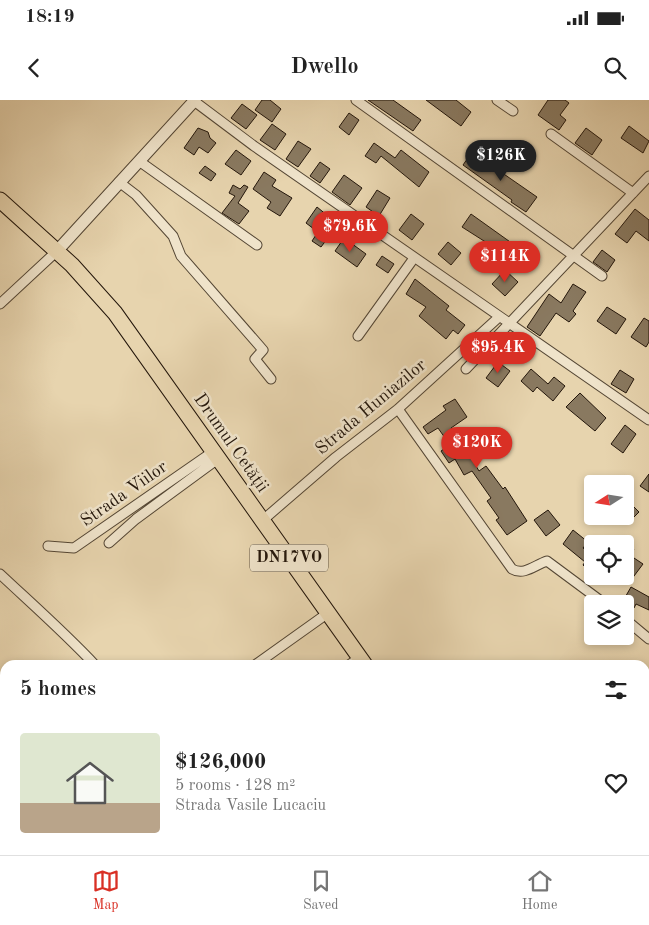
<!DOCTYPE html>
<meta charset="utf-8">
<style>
body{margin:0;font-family:"Old Standard TT",serif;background:#f2f2f2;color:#222;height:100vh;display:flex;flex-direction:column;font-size:19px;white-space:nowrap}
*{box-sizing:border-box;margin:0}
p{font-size:16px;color:#767676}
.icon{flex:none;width:28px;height:28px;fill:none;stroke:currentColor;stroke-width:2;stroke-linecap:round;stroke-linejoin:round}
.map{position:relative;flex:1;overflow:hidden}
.sheet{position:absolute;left:0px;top:560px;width:650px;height:195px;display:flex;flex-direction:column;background:#fff;border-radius:15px 15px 0 0;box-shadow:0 2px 8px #0003}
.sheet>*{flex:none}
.needle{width:32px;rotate:258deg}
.fabs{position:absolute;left:584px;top:375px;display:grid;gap:10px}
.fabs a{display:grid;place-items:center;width:50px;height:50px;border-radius:5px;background:#fff;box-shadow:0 2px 8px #0003;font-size:25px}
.price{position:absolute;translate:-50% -42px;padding:0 11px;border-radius:18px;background:#d93025;color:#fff;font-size:16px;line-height:32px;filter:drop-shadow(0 1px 2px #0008)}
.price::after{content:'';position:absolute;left:50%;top:30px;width:15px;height:11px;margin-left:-8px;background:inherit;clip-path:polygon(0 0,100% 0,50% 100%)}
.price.on{background:#222;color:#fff}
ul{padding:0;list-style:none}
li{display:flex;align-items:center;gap:15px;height:125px;padding:0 20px}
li+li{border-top:1px solid #e0e0e0}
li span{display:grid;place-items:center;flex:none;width:140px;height:100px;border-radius:5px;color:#555}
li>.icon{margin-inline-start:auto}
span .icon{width:60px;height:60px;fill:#fffc;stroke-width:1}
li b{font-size:21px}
h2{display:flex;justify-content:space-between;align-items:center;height:60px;padding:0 20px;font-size:21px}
.status{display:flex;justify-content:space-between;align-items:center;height:35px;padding:0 25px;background:#fff;direction:ltr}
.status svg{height:14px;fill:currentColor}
header{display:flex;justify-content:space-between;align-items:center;height:65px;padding:0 20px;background:#fff;font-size:22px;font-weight:600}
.tabs{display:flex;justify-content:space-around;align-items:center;height:70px;border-top:1px solid #e0e0e0;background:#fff;font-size:14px;color:#767676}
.tabs a{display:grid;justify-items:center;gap:2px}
.tabs .on{color:#d93025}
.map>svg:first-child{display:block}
.building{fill:#897960;stroke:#23160b}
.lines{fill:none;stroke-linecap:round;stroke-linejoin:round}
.minor-casing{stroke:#544634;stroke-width:11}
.tertiary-casing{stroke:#544634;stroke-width:13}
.trunk-casing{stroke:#23160b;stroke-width:17}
.minor{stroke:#efe3ca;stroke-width:9}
.tertiary{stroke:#efe3ca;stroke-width:11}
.trunk{stroke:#e7d4ae;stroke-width:15}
.labels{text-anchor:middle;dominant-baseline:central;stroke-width:5;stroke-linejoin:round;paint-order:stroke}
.shield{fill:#efe3ca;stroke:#605444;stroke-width:1}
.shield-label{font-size:16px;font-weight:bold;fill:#23160b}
.street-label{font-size:18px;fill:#23160b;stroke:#efe3ca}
</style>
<div class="status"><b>18:19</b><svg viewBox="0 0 49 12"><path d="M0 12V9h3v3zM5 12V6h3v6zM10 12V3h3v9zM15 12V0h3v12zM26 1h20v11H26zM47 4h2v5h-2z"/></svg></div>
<header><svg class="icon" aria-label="back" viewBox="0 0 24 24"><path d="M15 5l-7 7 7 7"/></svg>Dwello<svg class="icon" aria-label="search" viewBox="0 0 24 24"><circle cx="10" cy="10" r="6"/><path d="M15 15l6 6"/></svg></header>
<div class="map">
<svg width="649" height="755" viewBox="0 0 649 755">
<rect width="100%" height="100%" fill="#e7d4ae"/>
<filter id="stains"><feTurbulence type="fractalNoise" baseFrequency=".004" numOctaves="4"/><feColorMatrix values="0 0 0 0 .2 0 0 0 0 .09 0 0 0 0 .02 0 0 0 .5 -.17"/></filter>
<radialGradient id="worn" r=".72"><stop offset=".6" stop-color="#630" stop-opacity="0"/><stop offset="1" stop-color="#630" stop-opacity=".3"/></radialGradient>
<path class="building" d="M262,0H270L281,9L272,22L255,10Z
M368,0H393L421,20L413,31Z
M426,0H456L471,12L461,26Z
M548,0H565L569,3L560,15L566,20L559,30L538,15Z
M242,4L257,15L246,29L231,18Z
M349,13L359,20L349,35L339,27Z
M272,24L286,34L275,50L260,40Z
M629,26L649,41L643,53L621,38Z
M198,28L208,32L210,38L216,43L208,53L199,47L194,55L184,48Z
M586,28L602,40L592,55L575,43Z
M298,41L311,49L298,67L286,59Z
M374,43L395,58L401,50L429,72L419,87L381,56L376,63L365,56Z
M236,50L251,61L241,75L225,64Z
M472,52L537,97L526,112L511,102L512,100L463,65Z
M320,62L330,69L320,83L310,76Z
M205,66L216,74L211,81L199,73Z
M264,72L276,80L272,86L292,98L280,116L267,108L271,102L253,89Z
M344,75L362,88L350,105L332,92Z
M233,85L240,89L244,85L248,87L238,103L249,111L239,124L222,113L235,96L229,93Z
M377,90L390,98L379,116L366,107Z
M317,107L328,116L323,123L333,131L321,147L312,141L318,132L306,123Z
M635,109L649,120V141L636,131L627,143L615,134Z
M411,114L424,124L412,140L399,130Z
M471,114L513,144L506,155L462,127Z
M344,138L366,154L357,167L335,151Z
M448,142L461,153L451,165L438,154Z
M602,150L615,160L607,172L593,162Z
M382,156L394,164L388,173L376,165Z
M505,170L518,182L505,196L492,184Z
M415,179L449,206L446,210L465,225L458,234L453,230L446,239L419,216L426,207L406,194Z
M573,184L586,192L573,211L576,214L569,222L556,213L540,236L527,227L549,194L561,203Z
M607,207L626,219L616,234L597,221Z
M644,218L649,221V242L646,247L631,237Z
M498,262L510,271L498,287L486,278Z
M531,269L548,284L554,277L565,286L553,301L537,287L533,292L521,281Z
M620,270L634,279L626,293L611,284Z
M580,293L606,318L595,331L566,307Z
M455,299L467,317L451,328L453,331L451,333L468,357L470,356L479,371L486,366L503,389L505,387L527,421L507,435L496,420L499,418L487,401L491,398L472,371L464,375L455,359L449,363L441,351L450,345L438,328L428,334L423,327L446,310L443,306Z
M625,325L636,334L623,353L611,344Z
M649,374V392L640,386Z
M630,403L639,412L633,418L625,411Z
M548,410L560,425L546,436L534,420Z
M573,430L588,442L583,448L591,454L592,452V473L583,465L585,462L563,444Z
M625,442L634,449L625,461Z
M634,458L643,464L631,480L625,475V470Z
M631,487L649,497V510L636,504L634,508L623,501Z"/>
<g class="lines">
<g class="minor-casing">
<path id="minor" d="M356,0L602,176
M497,0L513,11
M194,1L254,46L649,320
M551,34L633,93
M139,61L257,145
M119,82L136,95L173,136L181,156L263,250L255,259L271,279
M0,204L57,151
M358,236L414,158
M466,269L649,76
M398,309L512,469C524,476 535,465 547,461L605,504
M263,420L336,357L398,309L499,217
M109,443L136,419L219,358
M48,446L74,448L214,351
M0,474C32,504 65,533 95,565
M625,519L649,539
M255,565L328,513
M349,565L359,558
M180,750L185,755
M276,750L281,755"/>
</g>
<g class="tertiary-casing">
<path id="tertiary" d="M57,151L195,0"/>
</g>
<g class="trunk-casing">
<path id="trunk" d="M0,100L72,165L115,213L365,565
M495,750L499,755"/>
</g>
<use href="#minor" class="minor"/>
<use href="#tertiary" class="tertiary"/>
<use href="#trunk" class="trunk"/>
</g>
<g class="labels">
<rect class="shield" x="250" y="444.5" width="78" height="27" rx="4"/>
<g class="shield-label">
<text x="289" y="458">DN17VO</text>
</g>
<g class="street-label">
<text transform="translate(371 307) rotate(-40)">Strada Huniazilor</text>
<text transform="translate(231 343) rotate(55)">Drumul Cetății</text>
<text transform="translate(124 394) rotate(-35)">Strada Viilor</text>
</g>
</g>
<rect width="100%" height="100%" filter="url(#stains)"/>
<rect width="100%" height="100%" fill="url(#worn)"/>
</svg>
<div class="fabs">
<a><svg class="needle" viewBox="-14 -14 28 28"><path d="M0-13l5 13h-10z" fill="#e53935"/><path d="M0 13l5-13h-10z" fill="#767676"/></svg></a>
<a><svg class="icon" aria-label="locate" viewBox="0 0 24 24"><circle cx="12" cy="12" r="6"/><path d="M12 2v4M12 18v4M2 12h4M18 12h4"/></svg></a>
<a><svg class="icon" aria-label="layers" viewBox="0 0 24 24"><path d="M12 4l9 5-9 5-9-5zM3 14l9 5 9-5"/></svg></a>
</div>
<b class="price on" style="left:501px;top:82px">$126K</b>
<b class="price" style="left:350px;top:153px">$79.6K</b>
<b class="price" style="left:505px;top:183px">$114K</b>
<b class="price" style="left:498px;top:274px">$95.4K</b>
<b class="price" style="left:477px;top:369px">$120K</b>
<section class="sheet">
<h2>5 homes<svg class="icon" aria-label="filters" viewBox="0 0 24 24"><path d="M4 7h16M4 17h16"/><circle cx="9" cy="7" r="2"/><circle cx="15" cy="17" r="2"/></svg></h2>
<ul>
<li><span style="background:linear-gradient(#dfe7d0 70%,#b9a48a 0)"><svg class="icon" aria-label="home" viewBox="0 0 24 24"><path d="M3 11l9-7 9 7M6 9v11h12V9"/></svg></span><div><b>$126,000</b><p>5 rooms · 128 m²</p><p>Strada Vasile Lucaciu</p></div><svg class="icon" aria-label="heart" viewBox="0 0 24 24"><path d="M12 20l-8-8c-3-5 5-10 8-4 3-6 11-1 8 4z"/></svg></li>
</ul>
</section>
</div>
<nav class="tabs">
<a class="on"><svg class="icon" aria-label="map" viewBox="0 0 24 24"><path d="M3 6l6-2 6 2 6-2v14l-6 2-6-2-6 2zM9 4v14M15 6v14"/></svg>Map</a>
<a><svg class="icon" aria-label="saved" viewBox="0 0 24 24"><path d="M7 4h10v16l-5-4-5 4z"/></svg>Saved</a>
<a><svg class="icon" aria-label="home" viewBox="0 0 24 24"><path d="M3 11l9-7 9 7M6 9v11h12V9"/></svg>Home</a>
</nav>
